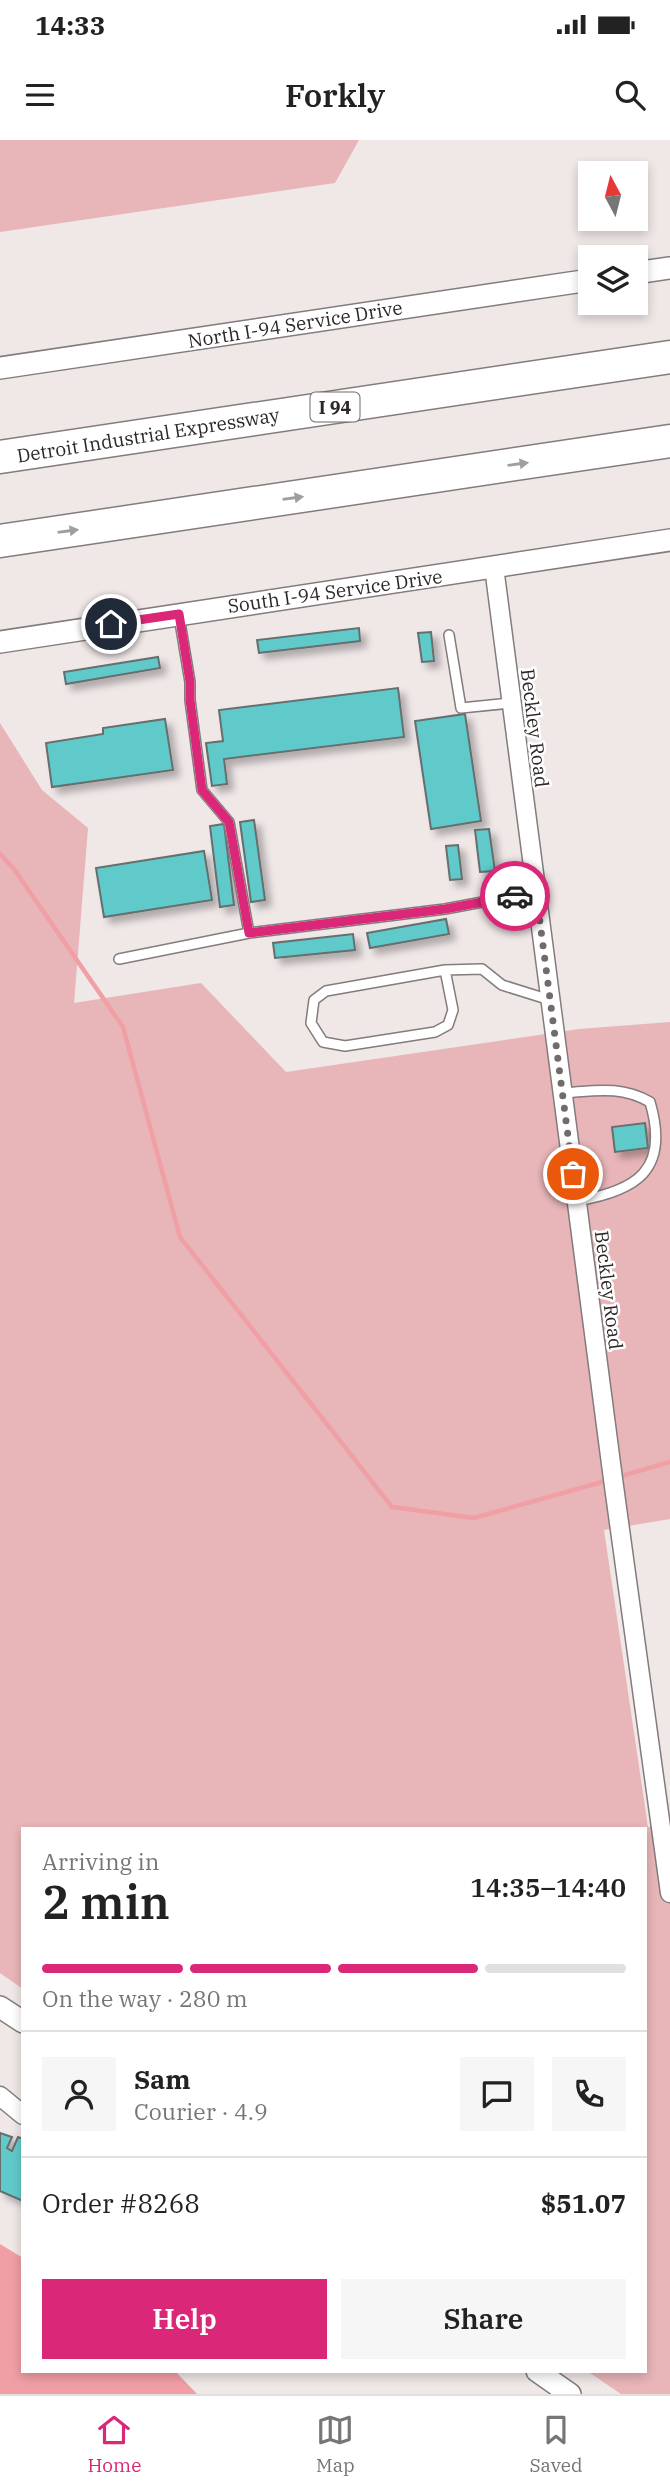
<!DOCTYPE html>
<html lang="en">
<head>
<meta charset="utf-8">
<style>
  :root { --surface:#fff; --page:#f6f6f6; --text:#222; --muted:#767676; --line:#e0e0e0; --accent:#db2777 }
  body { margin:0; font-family:"IBM Plex Serif",serif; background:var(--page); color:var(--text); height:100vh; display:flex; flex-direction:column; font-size:26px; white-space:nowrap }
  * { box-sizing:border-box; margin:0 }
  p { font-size:23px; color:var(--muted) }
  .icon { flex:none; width:38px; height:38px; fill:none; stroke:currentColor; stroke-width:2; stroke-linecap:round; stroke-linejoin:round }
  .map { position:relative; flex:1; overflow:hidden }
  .drawer { position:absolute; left:21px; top:1687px; width:626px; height:546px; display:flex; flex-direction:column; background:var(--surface); border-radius:0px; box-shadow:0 4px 10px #0003 }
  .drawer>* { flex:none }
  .needle { width:46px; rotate:353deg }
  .buttons { position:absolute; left:578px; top:21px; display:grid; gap:14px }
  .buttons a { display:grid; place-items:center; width:70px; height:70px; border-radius:0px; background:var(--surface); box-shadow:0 4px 10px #0003; font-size:35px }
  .pin { position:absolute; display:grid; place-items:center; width:60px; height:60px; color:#fff; margin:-30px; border:4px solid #fff; border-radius:50%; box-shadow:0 2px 7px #0007 }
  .courier { position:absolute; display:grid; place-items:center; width:70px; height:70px; margin:-35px; border:5px solid #db2777; border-radius:50%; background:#fff; color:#222; box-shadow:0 2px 9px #0007 }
  .head em { font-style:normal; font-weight:600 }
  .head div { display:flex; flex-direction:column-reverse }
  .head { display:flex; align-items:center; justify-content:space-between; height:119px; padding:0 21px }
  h1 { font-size:46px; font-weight:600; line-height:52px }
  .bar { display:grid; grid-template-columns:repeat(4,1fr); gap:10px 7px; align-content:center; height:84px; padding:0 21px }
  .bar i { height:9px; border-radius:5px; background:var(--line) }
  .bar .active { background:var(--accent) }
  .bar p { grid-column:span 4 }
  .line { display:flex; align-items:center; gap:18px; padding:0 21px; border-top:2px solid var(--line) }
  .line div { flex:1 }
  .round { display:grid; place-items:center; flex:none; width:74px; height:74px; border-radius:0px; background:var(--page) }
  .action { display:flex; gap:14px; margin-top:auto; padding:14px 21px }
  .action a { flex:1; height:80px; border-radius:0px; background:var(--accent); color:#fff; font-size:28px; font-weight:600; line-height:80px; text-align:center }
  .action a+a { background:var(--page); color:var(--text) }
  .status { display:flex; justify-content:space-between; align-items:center; height:49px; padding:0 35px; background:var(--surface); direction:ltr }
  .status svg { height:19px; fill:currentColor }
  header { display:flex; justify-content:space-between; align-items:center; height:91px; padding:0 21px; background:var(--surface); font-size:32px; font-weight:600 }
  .tab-bar { display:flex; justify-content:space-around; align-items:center; height:98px; border-top:2px solid var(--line); background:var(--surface); font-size:19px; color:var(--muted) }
  .tab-bar a { display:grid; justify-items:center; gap:4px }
  .tab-bar .active { color:var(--accent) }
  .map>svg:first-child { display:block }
  .green { fill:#e8b5b8 }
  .water { fill:#f09fa5 }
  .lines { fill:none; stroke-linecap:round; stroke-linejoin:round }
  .stream { stroke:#f09fa5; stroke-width:4.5 }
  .building { fill:#60cacb; stroke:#666e6e; stroke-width:2; filter:url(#shadow) }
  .service-casing { stroke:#837b7c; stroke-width:12 }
  .minor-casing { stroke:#837b7c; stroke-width:21 }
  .tertiary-casing { stroke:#837b7c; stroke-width:24 }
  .motorway-casing { stroke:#837b7c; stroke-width:35 }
  .service { stroke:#fff; stroke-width:9 }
  .minor { stroke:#fff; stroke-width:18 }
  .tertiary { stroke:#fff; stroke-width:21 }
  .motorway { stroke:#fff; stroke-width:32 }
  .oneway { fill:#a09e9e }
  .done { stroke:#716b6b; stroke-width:7; stroke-dasharray:0 12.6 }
  .route { stroke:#db2777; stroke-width:9 }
  .labels { text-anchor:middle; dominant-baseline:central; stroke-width:5; stroke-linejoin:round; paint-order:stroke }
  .shield { fill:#fff; stroke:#6b6868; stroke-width:2 }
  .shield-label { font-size:18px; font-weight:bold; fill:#2c2828 }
  .street-label { font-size:19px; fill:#2c2828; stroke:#fff }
</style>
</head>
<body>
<div class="status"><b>14:33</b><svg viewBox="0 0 49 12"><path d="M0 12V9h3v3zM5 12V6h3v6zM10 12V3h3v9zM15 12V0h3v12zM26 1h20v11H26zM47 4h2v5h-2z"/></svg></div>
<header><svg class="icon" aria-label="menu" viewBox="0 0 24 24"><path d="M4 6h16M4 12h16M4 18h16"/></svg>Forkly<svg class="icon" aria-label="search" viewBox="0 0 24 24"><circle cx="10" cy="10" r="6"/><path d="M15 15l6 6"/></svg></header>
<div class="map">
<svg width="670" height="2254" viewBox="0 0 670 2254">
  <defs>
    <filter id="shadow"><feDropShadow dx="6" dy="6" stdDeviation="3.5" flood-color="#0004"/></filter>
  </defs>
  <rect width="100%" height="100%" fill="#f0e7e7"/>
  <!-- green -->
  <path class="green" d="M0,0h359l-24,43 -335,49z
    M0,583l42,67 46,38 -14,175 127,-20 85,89 293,-43 91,-7v497l-66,11 44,297 22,-3v570h-49l-34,-23h59v-542h-623v160l-23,-16z"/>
  <!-- water -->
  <path class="water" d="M0,2104l23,14v113h152l22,23h-197z"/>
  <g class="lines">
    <!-- stream -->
    <path class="stream" d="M0,714l14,15 109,158 57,210 212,270 82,11 135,-38
      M618,1337l52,-15"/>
  </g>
  <!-- building -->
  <path class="building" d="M359,488l1,13 -101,12 -2,-13z
    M431,492l3,29 -12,1 -4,-29z
    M158,517l2,11 -94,16 -2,-12z
    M398,548l6,49 -180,22 3,25 -15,2 -6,-43 17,-2 -4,-31z
    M465,574l16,107 -50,8 -16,-108z
    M165,579l8,51 -121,17 -6,-44 57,-9v-6z
    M254,680l11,80 -14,2 -11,-80z
    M224,684l10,81 -14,2 -10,-81z
    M489,689l6,42 -15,1 -5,-42z
    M458,705l4,34 -12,1 -4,-34z
    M204,711l8,49 -108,17 -8,-49z
    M446,779l3,15 -79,14 -3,-15z
    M353,794l2,16 -80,8 -2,-15z
    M645,983l3,25 -33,4 -3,-25z
    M0,1993l12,4 -5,11 5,3 6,-14 5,2v62l-23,-10z"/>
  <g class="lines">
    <!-- service casing -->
    <g class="service-casing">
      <path id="service" d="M179,476l11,66v18l12,90 27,32 20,111
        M449,495l12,73 50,-5
        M119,819l130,-26 196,-24 91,-17
        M445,830l8,40 -5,15 -13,7 -90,14 -22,-4 -12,-19 3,-23 12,-9 119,-21 37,-1 20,16 48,15
        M562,953c33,-2 58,-8 88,9 20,68 -13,89 -74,99"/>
    </g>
    <!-- minor casing -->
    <g class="minor-casing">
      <path id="minor" d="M494,427l119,912 57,414
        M0,1956l23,19"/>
    </g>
    <!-- tertiary casing -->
    <g class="tertiary-casing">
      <path id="tertiary" d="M635,133l35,-5
        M0,228l590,-88
        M0,502l670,-102
        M0,1867l23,15
        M537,2231l33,23"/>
    </g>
    <!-- motorway casing -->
    <g class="motorway-casing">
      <path id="motorway" d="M0,317l670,-100
        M0,401l670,-100"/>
    </g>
    <!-- service -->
    <use href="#service" class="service"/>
    <!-- minor -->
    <use href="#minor" class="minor"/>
    <!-- tertiary -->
    <use href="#tertiary" class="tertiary"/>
    <!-- motorway -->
    <use href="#motorway" class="motorway"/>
  </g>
  <!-- one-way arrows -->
  <defs><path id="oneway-solid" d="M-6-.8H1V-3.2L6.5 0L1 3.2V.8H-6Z" transform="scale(1.75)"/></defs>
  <g class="oneway">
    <use href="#oneway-solid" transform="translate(518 324) rotate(-8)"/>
    <use href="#oneway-solid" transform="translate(293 358) rotate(-8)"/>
    <use href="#oneway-solid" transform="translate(68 391) rotate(-8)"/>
  </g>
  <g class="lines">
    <!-- done -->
    <path class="done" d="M515,756l21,-4 37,282"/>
    <!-- route -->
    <path class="route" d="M111,484l68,-10 11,68v18l12,90 27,32 20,111 196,-24 70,-13"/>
  </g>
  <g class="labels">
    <!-- shield labels -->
    <rect class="shield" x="310.5" y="252.5" width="49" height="29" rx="5"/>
    <g class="shield-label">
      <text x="335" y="267">I 94</text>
    </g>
    <!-- street labels -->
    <g class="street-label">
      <text transform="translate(295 184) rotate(-9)">North I-94 Service Drive</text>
      <text transform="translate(148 295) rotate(-9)">Detroit Industrial Expressway</text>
      <text transform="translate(335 451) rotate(-8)">South I-94 Service Drive</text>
      <text transform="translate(535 588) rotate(83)">Beckley Road</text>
      <text transform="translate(609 1150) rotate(83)">Beckley Road</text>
    </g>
  </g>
</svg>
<div class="buttons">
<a><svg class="needle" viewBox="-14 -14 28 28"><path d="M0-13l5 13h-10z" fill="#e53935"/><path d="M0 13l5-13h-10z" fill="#767676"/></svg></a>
<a><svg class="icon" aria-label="layers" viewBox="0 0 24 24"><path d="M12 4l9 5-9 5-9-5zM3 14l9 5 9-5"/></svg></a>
</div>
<div class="pin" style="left:573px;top:1034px;background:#ea580c"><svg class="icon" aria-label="bag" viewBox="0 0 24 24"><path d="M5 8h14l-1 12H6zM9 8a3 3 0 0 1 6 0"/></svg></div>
<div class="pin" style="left:111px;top:484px;background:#1f2937"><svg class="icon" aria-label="home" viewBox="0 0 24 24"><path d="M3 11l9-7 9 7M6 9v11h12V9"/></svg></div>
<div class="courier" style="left:515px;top:756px"><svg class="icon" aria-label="car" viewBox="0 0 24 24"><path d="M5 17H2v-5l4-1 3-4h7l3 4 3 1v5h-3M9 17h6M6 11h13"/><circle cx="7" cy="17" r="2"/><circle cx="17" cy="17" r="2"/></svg></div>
<section class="drawer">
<div class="head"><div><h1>2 min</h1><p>Arriving in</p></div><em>14:35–14:40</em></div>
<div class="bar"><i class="active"></i><i class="active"></i><i class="active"></i><i></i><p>On the way · 280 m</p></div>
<div class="line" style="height:126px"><a class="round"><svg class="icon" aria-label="person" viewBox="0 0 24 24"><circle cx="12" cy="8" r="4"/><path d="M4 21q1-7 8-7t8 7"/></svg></a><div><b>Sam</b><p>Courier · 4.9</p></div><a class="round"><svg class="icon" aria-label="chat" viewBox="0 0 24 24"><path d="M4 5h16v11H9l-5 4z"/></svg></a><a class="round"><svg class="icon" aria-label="phone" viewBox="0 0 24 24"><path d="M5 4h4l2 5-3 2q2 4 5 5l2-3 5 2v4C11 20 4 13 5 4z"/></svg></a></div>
<div class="line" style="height:91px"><div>Order #8268</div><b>$51.07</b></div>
<div class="action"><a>Help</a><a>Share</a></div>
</section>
</div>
<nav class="tab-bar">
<a class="active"><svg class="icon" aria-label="home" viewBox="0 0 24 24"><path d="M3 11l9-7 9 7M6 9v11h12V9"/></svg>Home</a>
<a><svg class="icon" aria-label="map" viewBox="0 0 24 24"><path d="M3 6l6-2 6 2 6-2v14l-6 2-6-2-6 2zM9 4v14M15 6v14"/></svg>Map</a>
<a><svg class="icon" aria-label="saved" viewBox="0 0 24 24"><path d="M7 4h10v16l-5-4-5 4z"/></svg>Saved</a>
</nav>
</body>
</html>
